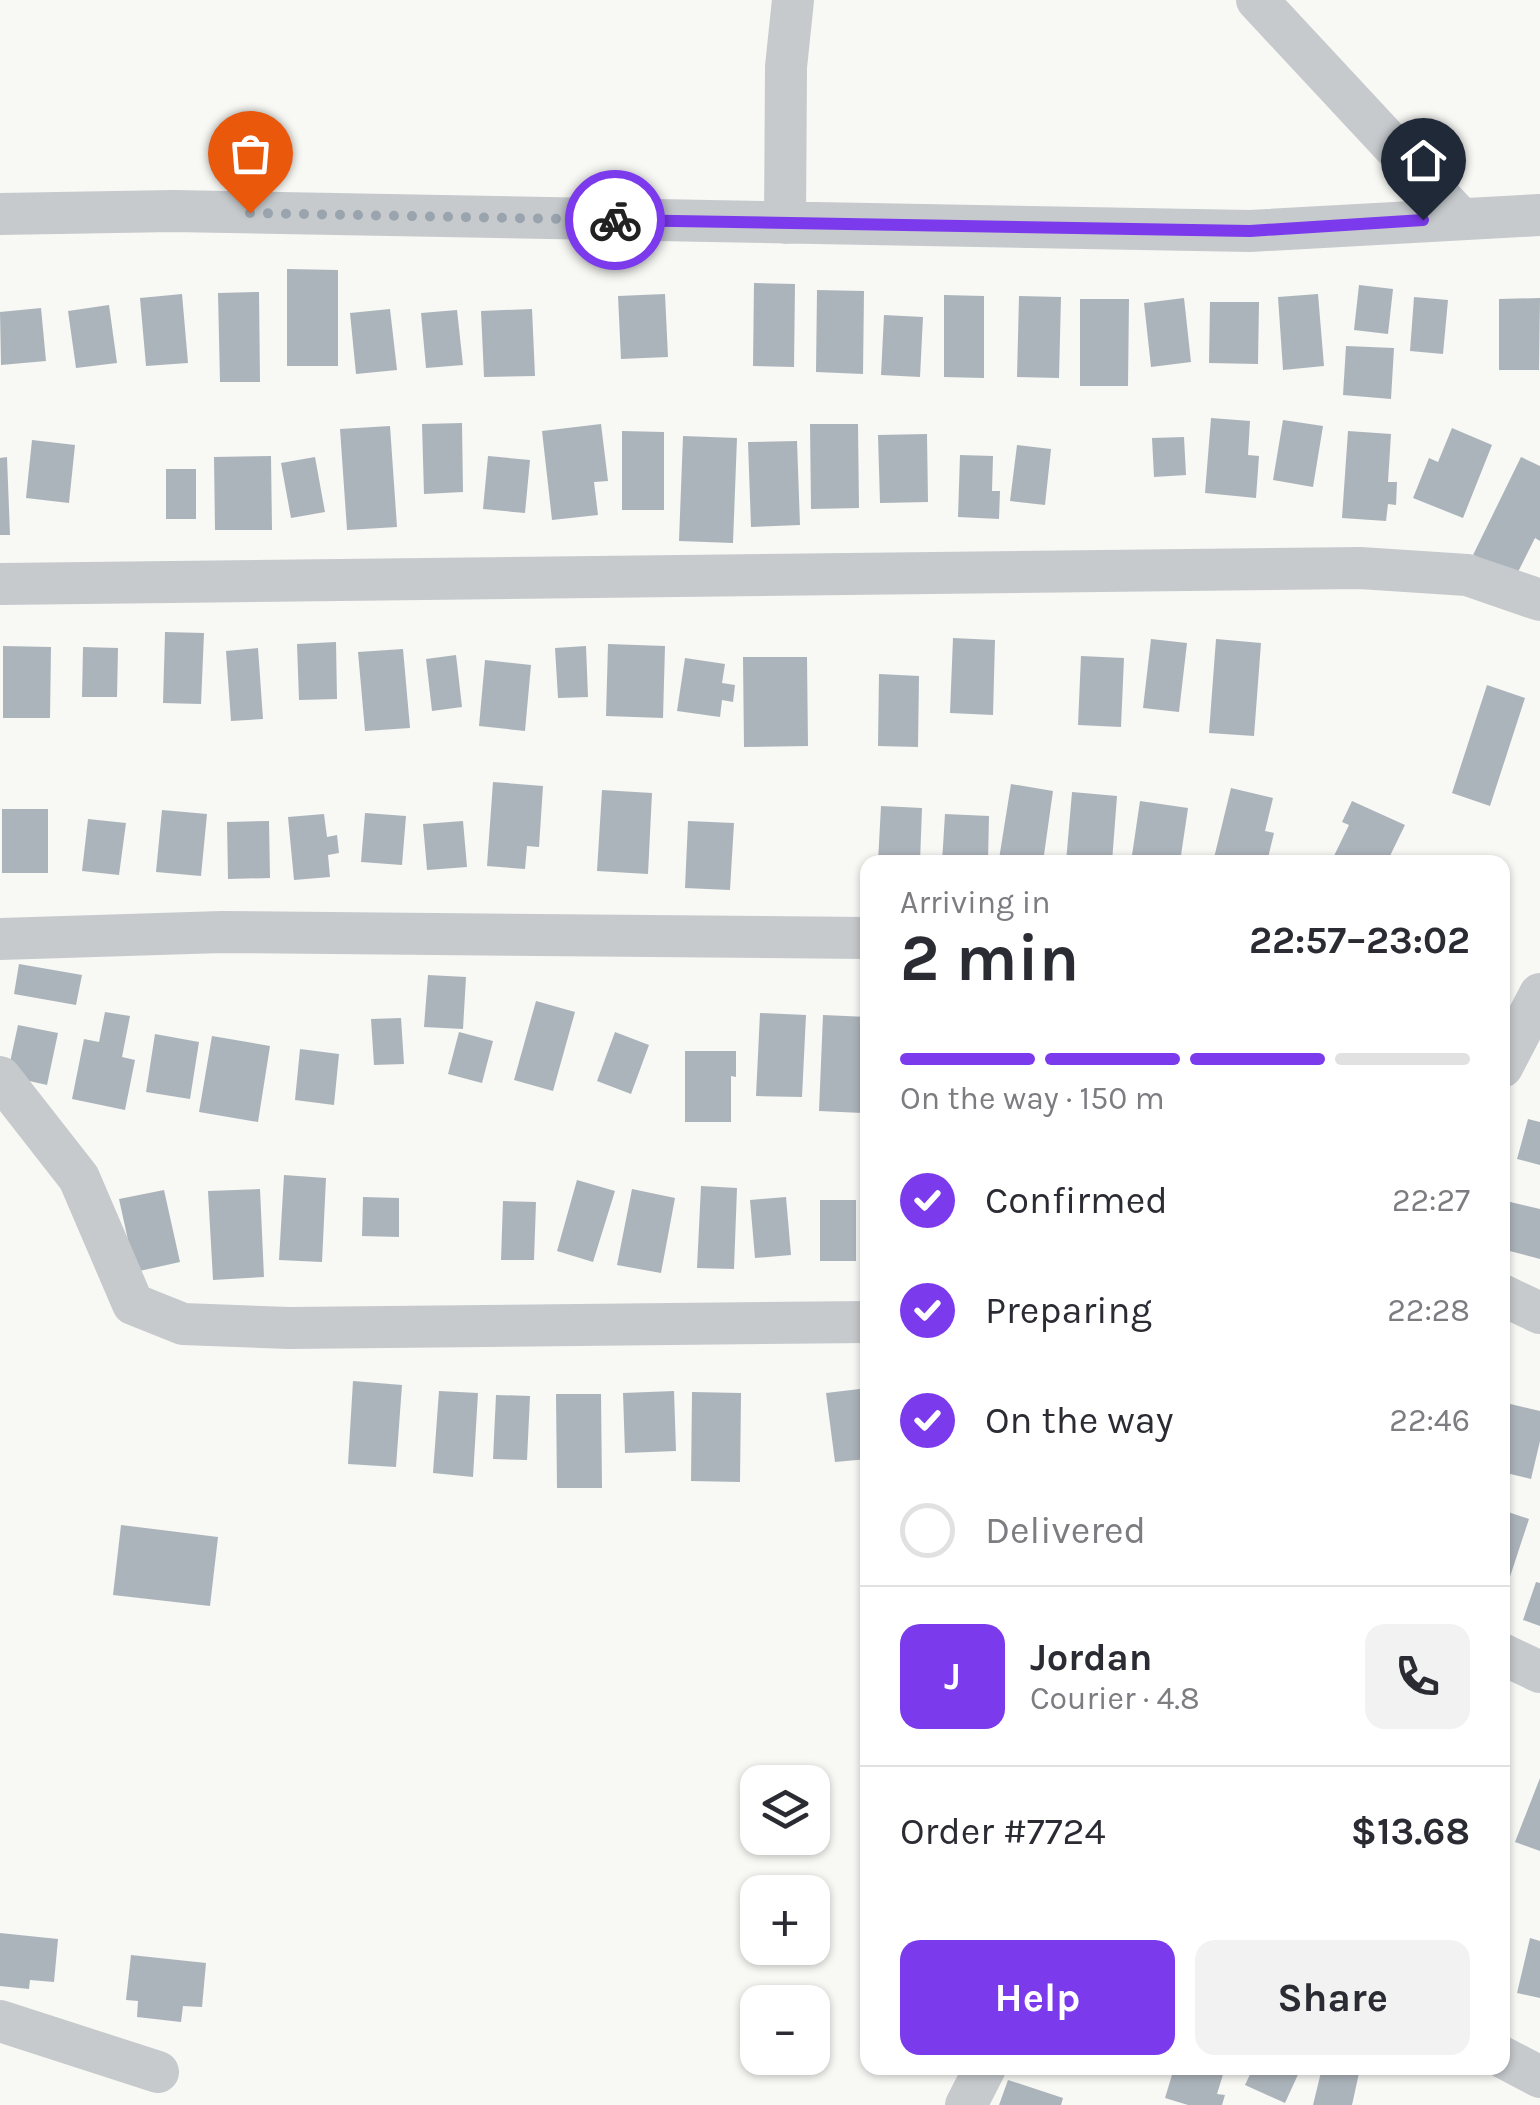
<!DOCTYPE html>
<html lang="en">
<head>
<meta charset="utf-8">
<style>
  :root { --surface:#fff; --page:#f2f2f3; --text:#2b2b33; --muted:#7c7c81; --line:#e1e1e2; --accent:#7c3aed }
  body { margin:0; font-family:Karla,sans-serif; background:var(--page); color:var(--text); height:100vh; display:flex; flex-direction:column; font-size:38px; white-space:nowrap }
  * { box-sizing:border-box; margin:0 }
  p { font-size:32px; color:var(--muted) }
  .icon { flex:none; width:55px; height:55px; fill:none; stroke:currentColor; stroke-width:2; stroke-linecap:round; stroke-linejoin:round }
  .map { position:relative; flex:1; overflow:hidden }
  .side { position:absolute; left:860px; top:855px; width:650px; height:1220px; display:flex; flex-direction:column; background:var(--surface); border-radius:20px; box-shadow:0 2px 8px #0004 }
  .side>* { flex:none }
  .tools { position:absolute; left:740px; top:1765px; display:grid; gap:20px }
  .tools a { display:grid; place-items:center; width:90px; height:90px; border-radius:20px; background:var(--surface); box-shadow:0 2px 8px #0004; font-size:50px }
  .pin { position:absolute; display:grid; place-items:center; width:85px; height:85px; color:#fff; margin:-102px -42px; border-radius:50% 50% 50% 0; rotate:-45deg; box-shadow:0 0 10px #0007 }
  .pin .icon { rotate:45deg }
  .courier { position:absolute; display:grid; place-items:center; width:100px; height:100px; margin:-50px; border:8px solid #7c3aed; border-radius:50%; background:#fff; color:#222; box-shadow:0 2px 12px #0007 }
  .headline em { font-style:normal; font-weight:700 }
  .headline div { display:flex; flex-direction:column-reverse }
  .headline { display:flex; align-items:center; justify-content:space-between; height:170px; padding:0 40px }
  h1 { font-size:65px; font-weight:700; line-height:75px }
  .bar { display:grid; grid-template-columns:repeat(4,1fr); gap:15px 10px; align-content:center; height:120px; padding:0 40px }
  .bar i { height:12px; border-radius:8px; background:var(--line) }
  .bar .selected { background:var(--accent) }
  .bar p { grid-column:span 4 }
  .line { display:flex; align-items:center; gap:25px; padding:0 40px; border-top:2px solid var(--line) }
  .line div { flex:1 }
  .round { display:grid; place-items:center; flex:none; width:105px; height:105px; border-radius:20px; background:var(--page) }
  ol { padding:0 40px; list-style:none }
  li { display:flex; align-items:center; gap:30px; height:110px }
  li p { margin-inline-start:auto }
  li .icon { padding:10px; border-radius:50%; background:var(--accent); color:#fff; stroke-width:4 }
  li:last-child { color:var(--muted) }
  li i { width:55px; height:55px; border:5px solid var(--line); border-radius:50% }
  .cta { display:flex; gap:20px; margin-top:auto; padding:20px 40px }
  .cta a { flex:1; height:115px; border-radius:20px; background:var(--accent); color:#fff; font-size:40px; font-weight:700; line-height:115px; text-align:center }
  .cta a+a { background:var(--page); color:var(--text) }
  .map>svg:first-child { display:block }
  .building { fill:#acb4bb }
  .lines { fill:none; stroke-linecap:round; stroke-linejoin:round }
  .minor { stroke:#c6cacd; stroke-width:42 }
  .done { stroke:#99a4ae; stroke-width:10; stroke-dasharray:0 18 }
  .route { stroke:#7c3aed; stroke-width:12 }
</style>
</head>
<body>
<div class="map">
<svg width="1540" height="2105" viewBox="0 0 1540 2105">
  <rect width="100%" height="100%" fill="#f8f8f5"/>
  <!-- building -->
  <path class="building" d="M287,269l51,1v96h-51z
    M754,283l41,1 -1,83 -41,-1z
    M1359,285l34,4 -5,45 -34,-4z
    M817,290l47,1 -1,83 -47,-2z
    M259,292l1,90h-40l-2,-89z
    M182,294l6,69 -42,3 -6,-68z
    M665,294l3,63 -47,2 -3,-63z
    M1318,294l6,72 -41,4 -5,-73z
    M944,295l40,1v82l-40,-1z
    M1019,296l42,1 -2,81 -42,-1z
    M1414,297l34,3 -5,54 -33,-3z
    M1184,298l7,64 -40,5 -7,-64z
    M1540,298l-1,72h-40v-71z
    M1080,299h49l-1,87h-48z
    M1210,302h49l-1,62 -49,-1z
    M109,305l8,58 -41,5 -8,-57z
    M41,308l5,53 -45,4 -1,-53z
    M390,309l7,61 -41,4 -6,-61z
    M532,309l3,67 -51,1 -3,-66z
    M457,310l6,55 -37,3 -5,-55z
    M884,315l39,2 -3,60 -39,-2z
    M1346,346l48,2 -3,51 -48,-4z
    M1211,418l39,3 -2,34 11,1 -3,42 -51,-5z
    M1283,420l40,6 -10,61 -40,-7z
    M462,423l1,69 -39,2 -2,-70z
    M601,424l7,57 -14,1 4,33 -46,5 -10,-89z
    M810,424h48l1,84 -48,1z
    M390,426l7,101 -50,3 -7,-101z
    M1452,428l40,17 -29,73 -50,-20 16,-40 9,4z
    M622,431l42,1v78h-42z
    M1348,431l43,3 -3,48h9l-1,23 -8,-1 -2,17 -44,-3z
    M927,434l1,68 -48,1 -2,-68z
    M683,436l54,2 -4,105 -54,-2z
    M1184,437l2,38 -32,2 -2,-39z
    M32,440l43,5 -6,58 -43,-5z
    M797,441l3,84 -49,2 -3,-85z
    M1017,445l34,4 -6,56 -35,-4z
    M960,455l33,1 -1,35h8l-1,28 -41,-2z
    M271,456l1,74h-57l-1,-73z
    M488,456l42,4 -5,53 -42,-4z
    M7,457l3,78h-10v-77z
    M315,457l10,55 -34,6 -10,-55z
    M1521,457l19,9v75l-5,-3 -19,38 -43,-21z
    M166,469h30v50h-30z
    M165,632l39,1 -3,71 -38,-1z
    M953,638l42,2 -2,75 -43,-2z
    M1151,639l36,4 -8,69 -36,-4z
    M1216,639l45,4 -7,93 -45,-3z
    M336,642l1,57 -38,1 -2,-56z
    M608,644l57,2 -2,72 -57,-2z
    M3,646l48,1 -1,71h-47z
    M586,646l2,51 -30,1 -3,-50z
    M83,647l35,1 -1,49h-35z
    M258,648l5,71 -32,2 -5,-70z
    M403,649l7,79 -45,3 -7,-79z
    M456,655l6,52 -30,4 -6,-52z
    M1081,656l43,2 -3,69 -43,-2z
    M743,657h64l1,89 -64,1z
    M685,658l40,6 -3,19 13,2 -2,17 -11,-2 -2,17 -43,-6z
    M485,660l46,5 -6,66 -46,-5z
    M879,674l40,2 -1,71 -40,-1z
    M1487,685l38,13 -35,108 -38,-13z
    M493,782l50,4 -4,61 -12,-1 -2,23 -38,-3z
    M1011,784l42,7 -10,71 -44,-3z
    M1231,788l42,10 -8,33 9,2 -7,29h-54z
    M602,790l50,3 -4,81 -51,-3z
    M1072,792l45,4 -5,66h-46z
    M1140,801l48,7 -8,54h-49z
    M1352,801l53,24 -18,37h-56l18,-37 -7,-3z
    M881,806l41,2 -2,54h-42z
    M2,809h46v64h-46z
    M162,810l45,4 -6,62 -45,-4z
    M365,813l41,3 -4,49 -41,-3z
    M324,814l3,23 10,-2 2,18 -11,2 2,22 -36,3 -6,-63z
    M945,814l44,2 -1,46h-46z
    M88,819l38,4 -7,52 -37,-4z
    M269,821l1,57 -42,1 -1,-57z
    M463,821l4,46 -40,3 -4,-46z
    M688,821l46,2 -4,67 -45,-2z
    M19,964l63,11 -6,30 -62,-11z
    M428,975l38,2 -3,52 -39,-2z
    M536,1001l39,11 -22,79 -39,-11z
    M105,1012l25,4 -8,41 13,3 -10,50 -53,-11 12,-60 15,3z
    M760,1013l46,2 -4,82 -46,-1z
    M823,1015l45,2 -6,96 -43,-2z
    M401,1018l3,46 -30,1 -3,-46z
    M18,1025l40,8 -11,52 -40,-9z
    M459,1032l34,9 -11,42 -34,-9z
    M615,1032l34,13 -18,49 -34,-13z
    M155,1034l44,8 -9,57 -44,-7z
    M212,1036l58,10 -12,76 -59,-10z
    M300,1049l39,5 -5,51 -39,-5z
    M685,1051h51v26l-5,-1v46h-46z
    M1528,1119l12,3v43l-23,-6z
    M284,1175l42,3 -4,84 -43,-2z
    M577,1180l38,11 -22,71 -36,-11z
    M701,1186l36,2 -3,81 -37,-1z
    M260,1189l4,88 -51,3 -5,-89z
    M632,1189l43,9 -14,75 -44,-8z
    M164,1190l16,72 -45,10 -16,-73z
    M363,1197l36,1v39l-37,-1z
    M786,1197l5,58 -36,3 -5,-58z
    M820,1200h36v61h-36z
    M1502,1200l38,9v50l-38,-10z
    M503,1201l33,1 -2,58h-33z
    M353,1381l49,4 -6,82 -48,-3z
    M868,1388v71l-33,3 -9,-69z
    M439,1391l39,2 -5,84 -40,-4z
    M674,1391l2,60 -51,2 -2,-60z
    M692,1392l49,1 -1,89 -49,-1z
    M556,1394h45l1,94h-45z
    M496,1395l34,1 -3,64 -34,-1z
    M1502,1402l38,9v30l-9,38 -29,-7z
    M1502,1510l27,9 -26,79h-1z
    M121,1525l97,12 -8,69 -97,-11z
    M1536,1582l4,1v43l-17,-6z
    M1540,1778v73l-25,-9z
    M0,1933l58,6 -4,43 -24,-2 -1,9 -29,-3z
    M1530,1938l10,3v57l-23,-5z
    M131,1955l75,8 -4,44 -19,-1 -2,16 -44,-5 1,-16 -12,-1z
    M1174,2068h51l-8,26 8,1 -3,10h-34l-23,-7z
    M1253,2068h48l-16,35 -40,-18z
    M1322,2068l37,5 -7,32h-39z
    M1008,2080l55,18 -2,7h-62z"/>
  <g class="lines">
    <!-- minor -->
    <path class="minor" d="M1257,0l202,217
      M0,214l173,-3 1077,20 290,-16
      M785,223l1,-156 7,-67
      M0,584l1360,-16 107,7 73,25
      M0,939l222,-7 646,6
      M1502,1067l38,-73
      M0,1077l79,101 54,126 50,20 106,4 579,-6
      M1502,1295l38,18
      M1502,1654l38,18
      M0,2021l158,51
      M1502,2057l38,20
      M966,2105l19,-37"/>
  </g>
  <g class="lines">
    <!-- done -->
    <path class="done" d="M250,213l365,7"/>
    <!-- route -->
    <path class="route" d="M615,220l635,11 173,-11"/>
  </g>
</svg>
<div class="tools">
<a><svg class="icon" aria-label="layers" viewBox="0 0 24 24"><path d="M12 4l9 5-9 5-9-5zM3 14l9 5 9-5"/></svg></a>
<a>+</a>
<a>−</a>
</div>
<div class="pin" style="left:250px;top:213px;background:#ea580c"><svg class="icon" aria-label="bag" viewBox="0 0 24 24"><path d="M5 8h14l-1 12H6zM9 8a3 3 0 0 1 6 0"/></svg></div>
<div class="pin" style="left:1423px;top:220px;background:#1f2937"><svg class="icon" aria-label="home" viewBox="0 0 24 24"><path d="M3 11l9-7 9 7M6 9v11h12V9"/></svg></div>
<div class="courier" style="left:615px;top:220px"><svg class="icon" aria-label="bike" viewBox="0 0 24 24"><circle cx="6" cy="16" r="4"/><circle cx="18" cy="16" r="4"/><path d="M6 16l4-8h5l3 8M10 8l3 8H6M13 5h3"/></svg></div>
<section class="side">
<div class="headline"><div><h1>2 min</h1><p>Arriving in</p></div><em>22:57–23:02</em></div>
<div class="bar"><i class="selected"></i><i class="selected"></i><i class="selected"></i><i></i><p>On the way · 150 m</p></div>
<ol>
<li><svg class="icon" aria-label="check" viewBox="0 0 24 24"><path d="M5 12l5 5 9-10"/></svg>Confirmed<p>22:27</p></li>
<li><svg class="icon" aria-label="check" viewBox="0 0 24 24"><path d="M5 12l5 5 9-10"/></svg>Preparing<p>22:28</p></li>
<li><svg class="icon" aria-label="check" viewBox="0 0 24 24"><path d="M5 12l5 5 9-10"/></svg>On the way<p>22:46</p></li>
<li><i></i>Delivered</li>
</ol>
<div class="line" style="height:180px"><b class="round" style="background:var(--accent);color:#fff">J</b><div><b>Jordan</b><p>Courier · 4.8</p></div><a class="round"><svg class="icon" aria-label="phone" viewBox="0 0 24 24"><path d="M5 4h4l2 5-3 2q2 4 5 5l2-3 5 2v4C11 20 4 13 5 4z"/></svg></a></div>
<div class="line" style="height:130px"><div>Order #7724</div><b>$13.68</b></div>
<div class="cta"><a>Help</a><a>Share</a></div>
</section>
</div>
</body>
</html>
